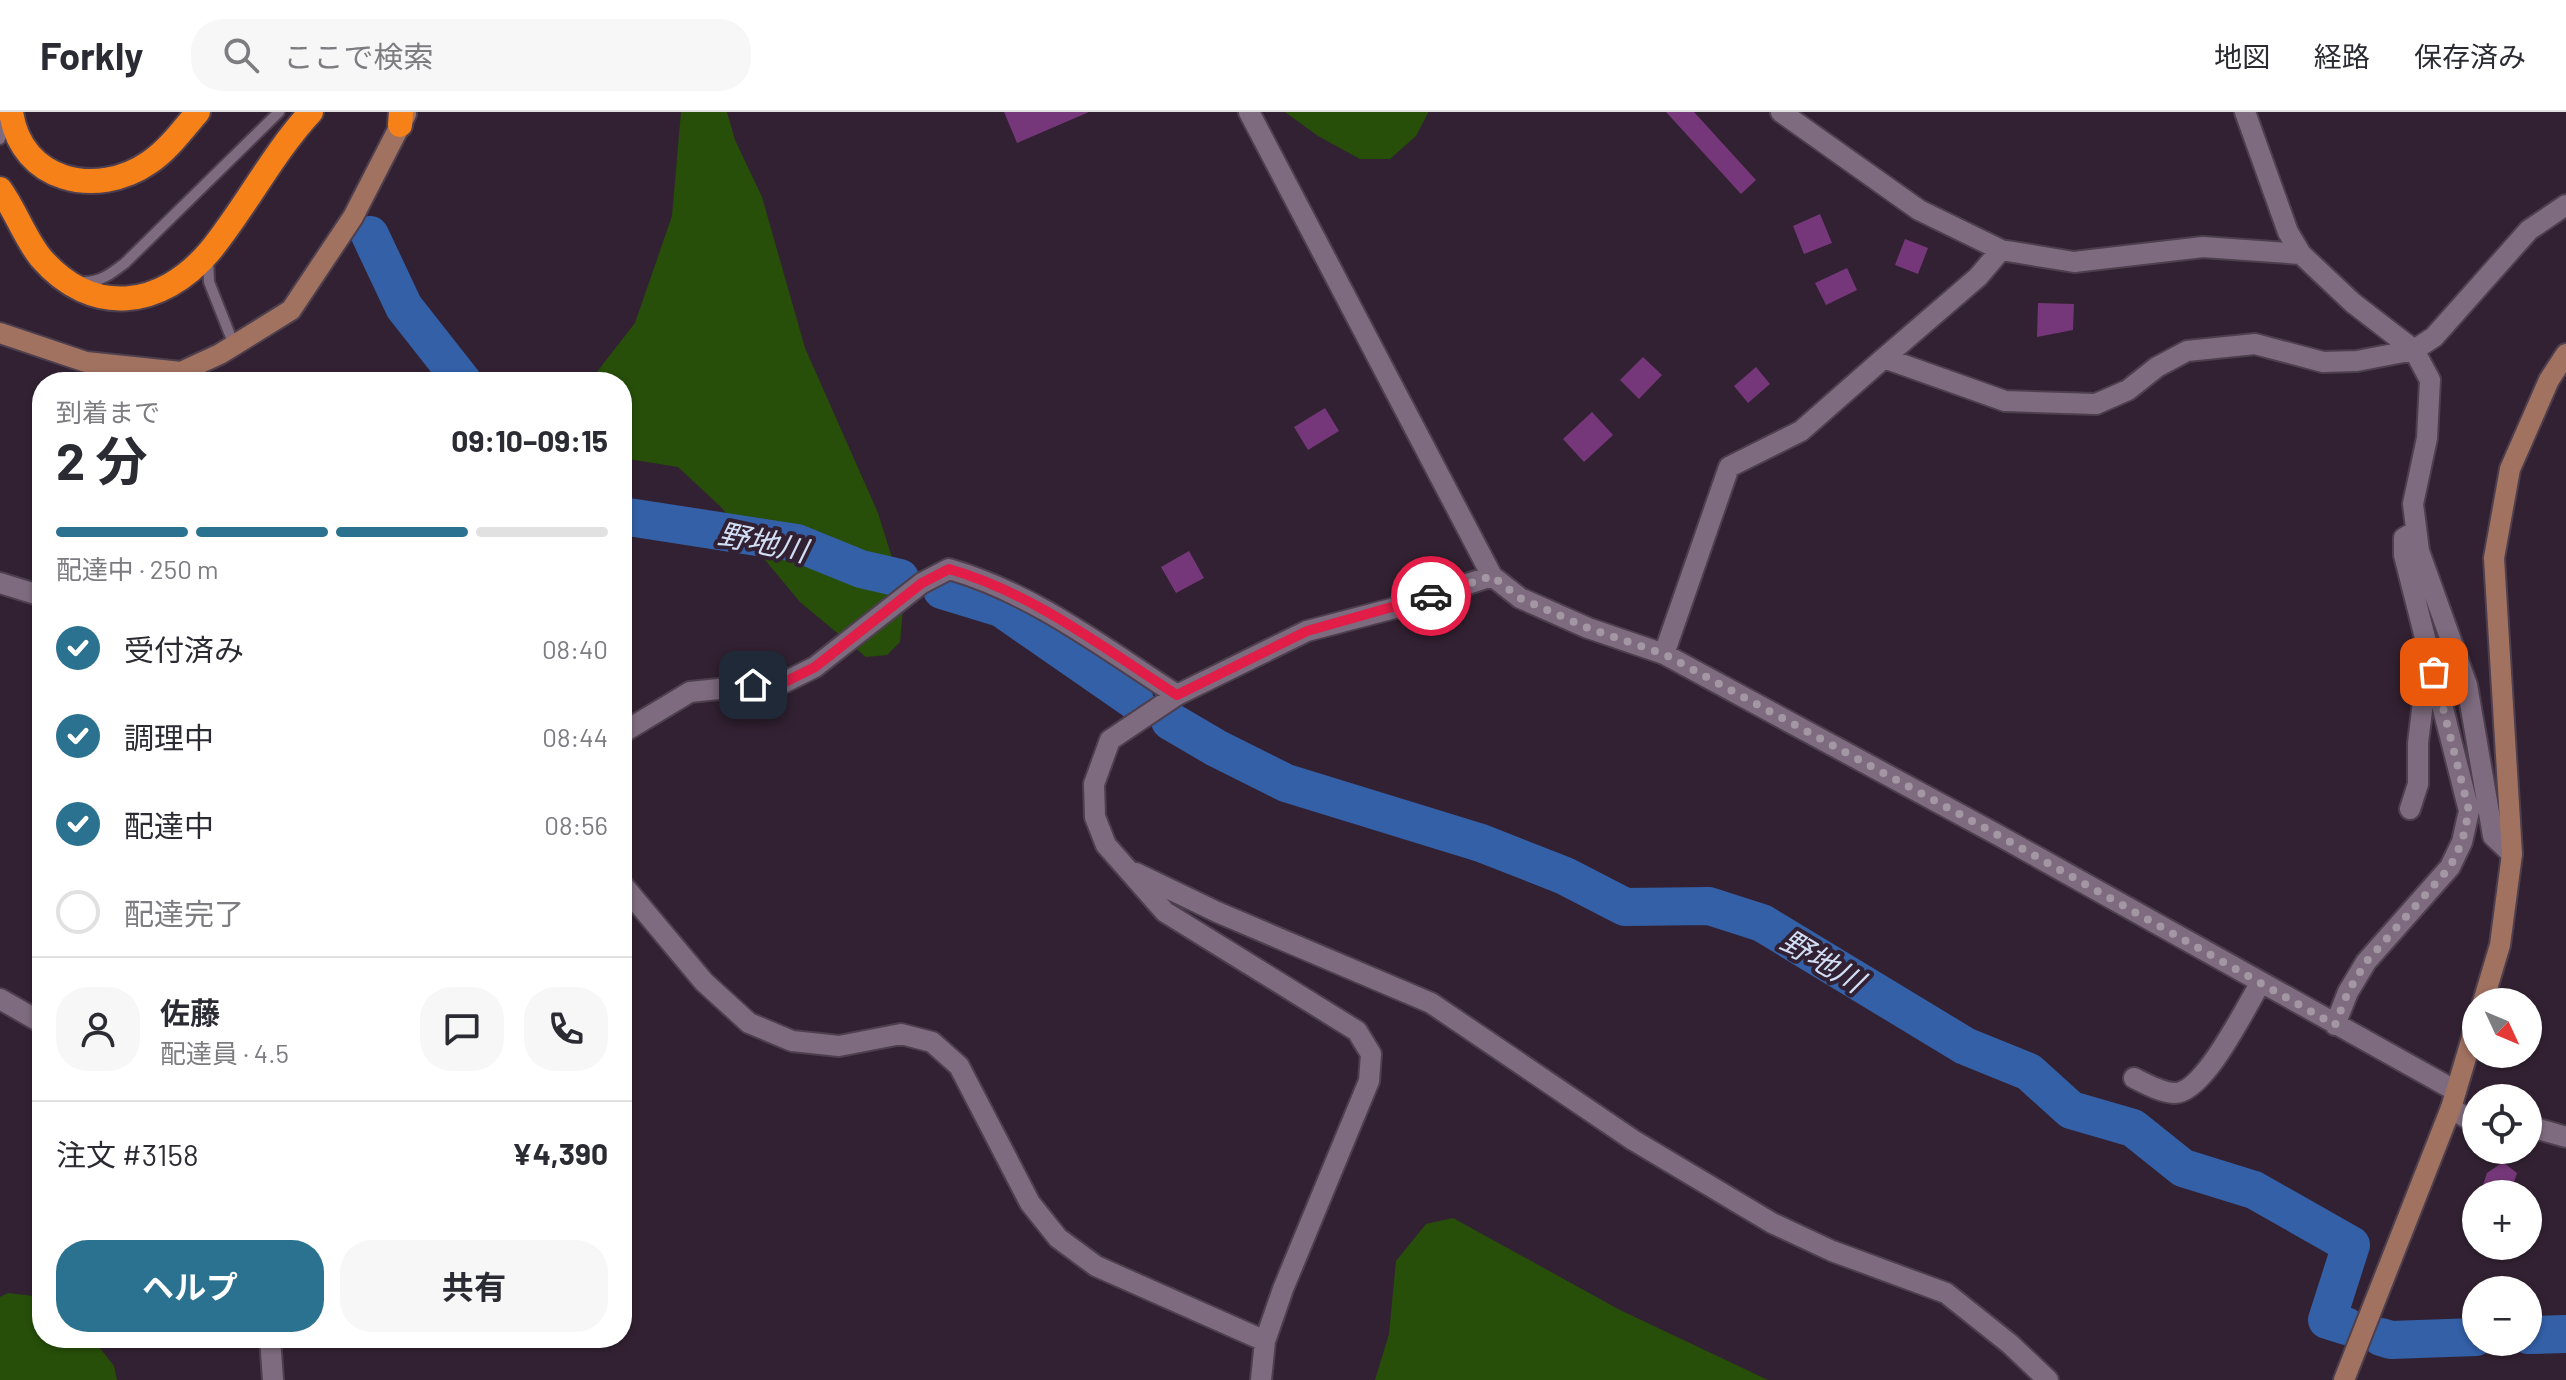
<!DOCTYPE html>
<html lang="ja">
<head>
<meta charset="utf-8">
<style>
  :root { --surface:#fff; --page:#f7f7f7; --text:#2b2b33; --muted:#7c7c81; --line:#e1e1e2; --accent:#2a728f }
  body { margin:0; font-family:Barlow,"Noto Sans JP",sans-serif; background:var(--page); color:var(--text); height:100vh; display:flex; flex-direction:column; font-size:30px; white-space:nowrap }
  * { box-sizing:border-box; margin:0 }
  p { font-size:26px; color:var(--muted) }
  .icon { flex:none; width:44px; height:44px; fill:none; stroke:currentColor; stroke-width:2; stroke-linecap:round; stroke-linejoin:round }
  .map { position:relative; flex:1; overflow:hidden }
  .details { position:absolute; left:32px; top:260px; width:600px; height:976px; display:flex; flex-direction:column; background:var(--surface); border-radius:32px; box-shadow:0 2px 6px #0004 }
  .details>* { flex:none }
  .needle { width:52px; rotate:134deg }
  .buttons { position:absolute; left:2462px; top:876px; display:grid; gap:16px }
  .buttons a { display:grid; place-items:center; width:80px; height:80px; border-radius:50%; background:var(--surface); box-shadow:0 2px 6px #0004; font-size:40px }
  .pin { position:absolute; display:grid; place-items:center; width:68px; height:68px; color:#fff; margin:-34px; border-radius:16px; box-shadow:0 4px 12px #0006 }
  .courier { position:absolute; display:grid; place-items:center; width:80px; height:80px; margin:-40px; border:6px solid #e11d48; border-radius:50%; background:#fff; color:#222; box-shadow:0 2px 10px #0007 }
  .summary em { font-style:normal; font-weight:700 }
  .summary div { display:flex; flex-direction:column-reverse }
  .summary { display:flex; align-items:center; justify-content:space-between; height:136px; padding:0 24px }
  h1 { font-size:52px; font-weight:700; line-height:60px }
  .bar { display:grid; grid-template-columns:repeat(4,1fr); gap:12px 8px; align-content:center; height:96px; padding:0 24px }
  .bar i { height:10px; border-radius:6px; background:var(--line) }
  .bar .active { background:var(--accent) }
  .bar p { grid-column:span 4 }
  .line { display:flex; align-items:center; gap:20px; padding:0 24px; border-top:2px solid var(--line) }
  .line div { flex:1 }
  .round { display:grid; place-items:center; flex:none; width:84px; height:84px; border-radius:32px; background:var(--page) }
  ol { padding:0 24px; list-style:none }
  li { display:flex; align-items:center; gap:24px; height:88px }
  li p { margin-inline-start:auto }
  li .icon { padding:8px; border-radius:50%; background:var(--accent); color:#fff; stroke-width:4 }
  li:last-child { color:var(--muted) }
  li i { width:44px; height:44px; border:4px solid var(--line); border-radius:50% }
  .cta { display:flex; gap:16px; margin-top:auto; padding:16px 24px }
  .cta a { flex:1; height:92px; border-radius:32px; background:var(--accent); color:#fff; font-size:32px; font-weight:700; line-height:92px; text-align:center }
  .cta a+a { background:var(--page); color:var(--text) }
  header { display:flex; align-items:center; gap:48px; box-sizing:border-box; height:112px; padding:0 40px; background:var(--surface); border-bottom:2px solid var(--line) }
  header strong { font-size:38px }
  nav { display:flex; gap:44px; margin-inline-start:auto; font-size:28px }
  .search { width:560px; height:72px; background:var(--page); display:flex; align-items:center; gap:20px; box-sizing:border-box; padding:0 28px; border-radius:32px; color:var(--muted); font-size:30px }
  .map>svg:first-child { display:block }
  .green { fill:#274f09 }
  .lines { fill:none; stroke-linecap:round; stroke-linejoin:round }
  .river { stroke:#3460a8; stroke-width:38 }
  .building { fill:#753779 }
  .lane-casing { stroke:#4d3f4e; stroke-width:14 }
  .street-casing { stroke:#4d3f4e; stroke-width:24 }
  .secondary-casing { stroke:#4d3f4e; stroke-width:24 }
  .highway-casing { stroke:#4d3f4e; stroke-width:28 }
  .lane { stroke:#7e6b7f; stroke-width:10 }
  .street { stroke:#7e6b7f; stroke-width:20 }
  .secondary { stroke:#a27260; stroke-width:20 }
  .highway { stroke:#f68119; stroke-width:24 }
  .done { stroke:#a497a4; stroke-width:8; stroke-dasharray:0 14.4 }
  .route { stroke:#e11d48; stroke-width:10 }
  .labels { text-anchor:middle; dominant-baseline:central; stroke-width:8; stroke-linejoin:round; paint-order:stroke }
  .water-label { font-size:30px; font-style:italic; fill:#d2def3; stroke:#322132 }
</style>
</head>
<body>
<header>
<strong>Forkly</strong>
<div class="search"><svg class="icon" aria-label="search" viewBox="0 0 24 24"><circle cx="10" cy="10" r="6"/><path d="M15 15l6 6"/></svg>ここで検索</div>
<nav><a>地図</a><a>経路</a><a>保存済み</a></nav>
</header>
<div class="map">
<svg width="2566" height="1268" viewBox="0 0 2566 1268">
  <rect width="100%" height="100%" fill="#322132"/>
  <!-- green -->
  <path class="green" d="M681,0h46l8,28 27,57 43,151 73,165 26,83 -4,46 -13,13 -21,2 -66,-55 -79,-95 -43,-40 -56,-9v-76h-33l46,-59 37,-107z
    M1285,0h143v1l-12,23 -26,23h-30l-42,-23z
    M1453,1106l167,92 148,70h-393l14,-46 7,-73 30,-37z
    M8,1181l34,4v41h50l22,28 3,14h-117v-83z"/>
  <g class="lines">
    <!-- river -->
    <path class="river" d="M370,123l34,72 59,75
      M622,404l175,27 64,26 39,9
      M942,478l59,18 134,93
      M1170,609l46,27 70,35 195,60 84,33 60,31 84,-1 53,17 203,123 64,26 42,38 62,18 50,40 71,22 97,55 -24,75 19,6
      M2528,1223l38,-1
      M2381,1225l10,3 85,-3"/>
  </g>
  <!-- building -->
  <path class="building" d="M1004,0h85l-72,31z
    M1666,0h28l62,68 -15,14z
    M1820,102l12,29 -28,11 -11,-28z
    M1905,127l23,9 -10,26 -23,-9z
    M1847,156l10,22 -31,15 -11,-22z
    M2038,191l36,1 -1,26 -36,7z
    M1643,245l19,18 -23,24 -19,-19z
    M1756,255l14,17 -22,19 -14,-17z
    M1325,296l14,23 -31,19 -14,-23z
    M1592,300l21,23 -29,27 -21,-23z
    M1189,439l15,27 -28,15 -15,-26z
    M2503,1050l14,11 -7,21h-30l7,-21z"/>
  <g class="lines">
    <!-- lane casing -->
    <g class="lane-casing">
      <path id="lane" d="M0,27l6,-21
        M208,146l1,24 25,63
        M84,170c17,0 28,-9 41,-19l154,-151"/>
    </g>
    <!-- street casing -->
    <g class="street-casing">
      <path id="street" d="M1249,0l243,464 28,22 68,30 76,26 334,181 458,256
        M1781,0l138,98 82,40 73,12 129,-15 98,7
        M2245,0l43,120 13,22 52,49 61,47 16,30 -3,58 -14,66 6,47 48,134 26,151 19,18
        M1884,246l94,-81 23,-27
        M0,471l42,13
        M1664,542l65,-187 72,-36 83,-73 121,43 91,3 32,-14 29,-23 30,-16 68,-7 68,18 34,-1 57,-11 20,-13 95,-107 37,-25
        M622,621l68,-41 95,-10 30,-15 107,-84 27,-14c84,24 155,79 228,126
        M2410,697l8,-25v-41l6,-49 10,-22
        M1136,761l81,39 214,91 202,137 139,83 60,28 114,42 64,51 38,36
        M622,772l82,98 45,41 43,18 47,5 62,-12 31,8 27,24 71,137 28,35 38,28 169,75
        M0,887l42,24
        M2335,913l13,-33 18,-30 84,-95 12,-25 7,-31 -65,-256v-17l12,-7
        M2134,966c12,6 26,14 40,15 30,1 71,-85 86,-109
        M2451,996l25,16
        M2528,1014l38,11
        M270,1226l3,42
        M1261,1268l4,-39 18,-52 86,-208 2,-27 -14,-23 -192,-119 -59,-67 -11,-28 -1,-33 16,-44 67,-45 130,-64 84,-22 101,-33"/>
    </g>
    <!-- secondary casing -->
    <g class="secondary-casing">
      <path id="secondary" d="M0,221l86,29 95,10 39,-18 71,-44 62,-93 53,-103
        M2483,890l17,-57 12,-91 -18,-296 16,-89 39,-89 17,-26
        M2344,1268l107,-272 25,-84"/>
    </g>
    <!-- highway casing -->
    <g class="highway-casing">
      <path id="highway" d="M11,0c10,70 86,87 139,50 19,-13 33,-33 48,-50
        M400,13l1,-13
        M0,77c16,22 24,48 41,69 51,59 120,51 169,-7 36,-44 62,-97 101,-139"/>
    </g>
    <!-- lane -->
    <use href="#lane" class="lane"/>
    <!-- street -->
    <use href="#street" class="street"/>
    <!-- secondary -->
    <use href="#secondary" class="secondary"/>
    <!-- highway -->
    <use href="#highway" class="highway"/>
  </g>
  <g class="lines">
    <!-- done -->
    <path class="done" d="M1431,484l61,-20 28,22 68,30 76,26 334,181 337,190 13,-33 18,-30 84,-95 12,-25 7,-31 -35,-139"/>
    <!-- route -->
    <path class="route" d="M753,573l32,-3 30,-15 107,-84 27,-14c84,24 155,79 228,126l130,-64 124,-35"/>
  </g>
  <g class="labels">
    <!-- water labels -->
    <g class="water-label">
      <text transform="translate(763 429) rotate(12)">野地川</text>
      <text transform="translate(1823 848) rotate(31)">野地川</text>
    </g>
  </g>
</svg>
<div class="buttons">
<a><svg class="needle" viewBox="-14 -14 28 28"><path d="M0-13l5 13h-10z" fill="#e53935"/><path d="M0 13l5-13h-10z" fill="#7c7c81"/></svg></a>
<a><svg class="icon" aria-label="locate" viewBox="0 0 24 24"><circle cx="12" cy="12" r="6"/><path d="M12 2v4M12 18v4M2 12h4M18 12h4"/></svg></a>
<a>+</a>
<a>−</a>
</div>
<div class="pin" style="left:2434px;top:560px;background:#ea580c"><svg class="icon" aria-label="bag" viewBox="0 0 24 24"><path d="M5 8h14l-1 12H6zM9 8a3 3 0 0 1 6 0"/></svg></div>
<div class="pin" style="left:753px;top:573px;background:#1f2937"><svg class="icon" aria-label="home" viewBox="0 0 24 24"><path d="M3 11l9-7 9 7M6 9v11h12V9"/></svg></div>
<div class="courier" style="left:1431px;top:484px"><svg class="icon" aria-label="car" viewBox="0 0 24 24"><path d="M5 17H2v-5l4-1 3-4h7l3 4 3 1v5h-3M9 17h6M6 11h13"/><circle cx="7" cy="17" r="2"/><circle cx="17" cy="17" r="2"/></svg></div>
<section class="details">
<div class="summary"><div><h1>2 分</h1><p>到着まで</p></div><em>09:10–09:15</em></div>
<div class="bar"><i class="active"></i><i class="active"></i><i class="active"></i><i></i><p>配達中 · 250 m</p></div>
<ol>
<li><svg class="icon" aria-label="check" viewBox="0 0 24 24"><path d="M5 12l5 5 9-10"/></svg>受付済み<p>08:40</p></li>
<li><svg class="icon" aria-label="check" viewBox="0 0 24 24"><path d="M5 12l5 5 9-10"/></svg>調理中<p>08:44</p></li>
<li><svg class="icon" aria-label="check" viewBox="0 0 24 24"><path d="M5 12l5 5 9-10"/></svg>配達中<p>08:56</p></li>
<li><i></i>配達完了</li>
</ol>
<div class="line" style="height:144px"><a class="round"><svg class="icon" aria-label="person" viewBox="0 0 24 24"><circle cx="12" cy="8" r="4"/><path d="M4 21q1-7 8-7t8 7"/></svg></a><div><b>佐藤</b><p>配達員 · 4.5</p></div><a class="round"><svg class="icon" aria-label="chat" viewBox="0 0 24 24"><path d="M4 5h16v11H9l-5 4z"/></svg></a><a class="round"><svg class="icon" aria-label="phone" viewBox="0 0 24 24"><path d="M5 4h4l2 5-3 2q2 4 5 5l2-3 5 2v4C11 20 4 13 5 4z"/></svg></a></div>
<div class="line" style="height:104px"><div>注文 #3158</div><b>¥4,390</b></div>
<div class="cta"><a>ヘルプ</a><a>共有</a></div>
</section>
</div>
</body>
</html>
